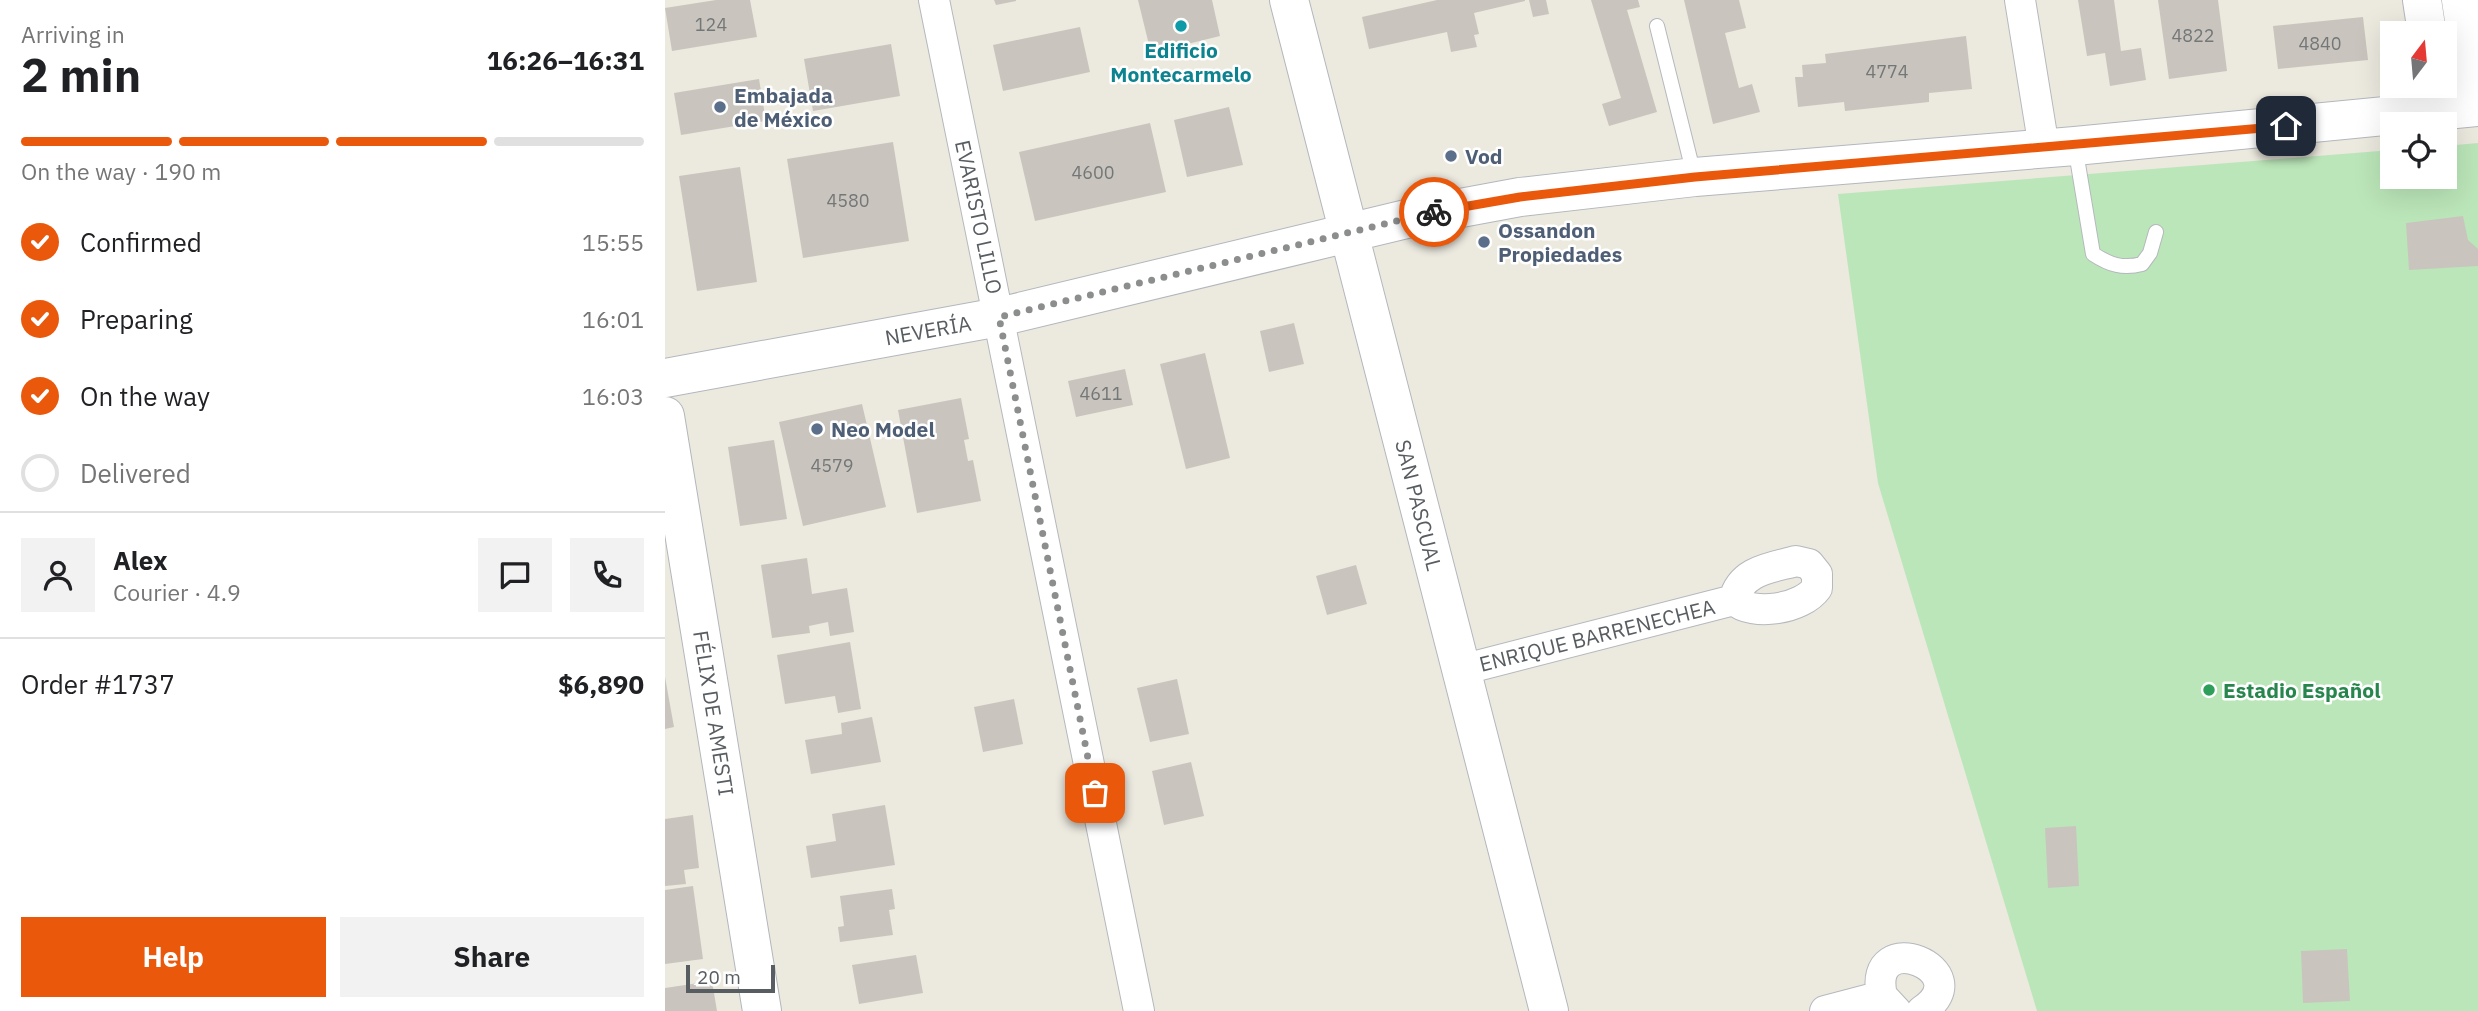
<!DOCTYPE html>
<html lang="en">
<head>
<meta charset="utf-8">
<style>
  :root { --surface:#fff; --page:#f2f2f2; --text:#202124; --muted:#757577; --line:#e0e0e0; --accent:#ea580c }
  body { margin:0; font-family:"IBM Plex Sans",sans-serif; background:var(--page); color:var(--text); height:100vh; display:flex; flex-direction:column; font-size:26px; white-space:nowrap }
  * { box-sizing:border-box; margin:0 }
  p { font-size:23px; color:var(--muted) }
  .icon { flex:none; width:38px; height:38px; fill:none; stroke:currentColor; stroke-width:2; stroke-linecap:round; stroke-linejoin:round }
  .map { position:relative; flex:1; overflow:hidden }
  .panel { display:flex; flex-direction:column; background:var(--surface); width:665px }
  .panel>* { flex:none }
  .needle { width:46px; rotate:16deg }
  .buttons { position:absolute; left:1715px; top:21px; display:grid; gap:14px }
  .buttons a { display:grid; place-items:center; width:77px; height:77px; border-radius:0px; background:var(--surface); box-shadow:0 7px 28px #0002; font-size:35px }
  .scale { position:absolute; left:21px; bottom:18px; width:89px; box-sizing:border-box; padding-left:7px; border:4px solid #585d61; border-top:0; font-size:19px; line-height:24px; white-space:nowrap; color:#585d61; -webkit-text-stroke:5px #fff; paint-order:stroke }
  .pin { position:absolute; display:grid; place-items:center; width:60px; height:60px; color:#fff; margin:-30px; border-radius:14px; box-shadow:0 4px 10px #0006 }
  .courier { position:absolute; display:grid; place-items:center; width:70px; height:70px; margin:-35px; border:5px solid #ea580c; border-radius:50%; background:#fff; color:#222; box-shadow:0 2px 9px #0007 }
  .head em { font-style:normal; font-weight:800 }
  .head div { display:flex; flex-direction:column-reverse }
  .head { display:flex; align-items:center; justify-content:space-between; height:119px; padding:0 21px }
  h1 { font-size:46px; font-weight:800; line-height:52px }
  .bar { display:grid; grid-template-columns:repeat(4,1fr); gap:10px 7px; align-content:center; height:84px; padding:0 21px }
  .bar i { height:9px; border-radius:5px; background:var(--line) }
  .bar .active { background:var(--accent) }
  .bar p { grid-column:span 4 }
  .line { display:flex; align-items:center; gap:18px; padding:0 21px; border-top:2px solid var(--line) }
  .line div { flex:1 }
  .round { display:grid; place-items:center; flex:none; width:74px; height:74px; border-radius:0px; background:var(--page) }
  ol { padding:0 21px; list-style:none }
  li { display:flex; align-items:center; gap:21px; height:77px }
  li p { margin-inline-start:auto }
  li .icon { padding:7px; border-radius:50%; background:var(--accent); color:#fff; stroke-width:4 }
  li:last-child { color:var(--muted) }
  li i { width:38px; height:38px; border:4px solid var(--line); border-radius:50% }
  .cta { display:flex; gap:14px; margin-top:auto; padding:14px 21px }
  .cta a { flex:1; height:80px; border-radius:0px; background:var(--accent); color:#fff; font-size:28px; font-weight:800; line-height:80px; text-align:center }
  .cta a+a { background:var(--page); color:var(--text) }
  main { display:flex; flex:1; min-height:0 }
  .map>svg:first-child { display:block }
  .green { fill:#bbe6b9 }
  .building { fill:#c9c5be }
  .lines { fill:none; stroke-linecap:round; stroke-linejoin:round }
  .lane-casing { stroke:#b5b8bd; stroke-width:16 }
  .street-casing { stroke:#b5b8bd; stroke-width:32 }
  .secondary-casing { stroke:#b3b7bd; stroke-width:40 }
  .lane { stroke:#fff; stroke-width:14 }
  .street { stroke:#fff; stroke-width:30 }
  .secondary { stroke:#fff; stroke-width:38 }
  .done { stroke:#8c8e8d; stroke-width:7; stroke-dasharray:0 12.6 }
  .route { stroke:#ea580c; stroke-width:9 }
  .culture-dot { fill:#0f9aa8; stroke:#fff; stroke-width:2.5 }
  .service-dot { fill:#5c6f8a; stroke:#fff; stroke-width:2.5 }
  .leisure-dot { fill:#2e9e5b; stroke:#fff; stroke-width:2.5 }
  .labels { text-anchor:middle; dominant-baseline:central; stroke-width:5; stroke-linejoin:round; paint-order:stroke }
  .number-label { font-size:18px; fill:#747778 }
  .culture-label { font-size:21px; font-weight:bold; fill:#0d838f; stroke:#fff }
  .service-label { font-size:21px; font-weight:bold; fill:#4e5e75; stroke:#fff; text-anchor:start }
  .street-label { font-size:21px; fill:#585d61; stroke:#fff }
  .leisure-label { font-size:21px; font-weight:bold; fill:#27864d; stroke:#fff; text-anchor:start }
</style>
</head>
<body>
<main>
<section class="panel">
<div class="head"><div><h1>2 min</h1><p>Arriving in</p></div><em>16:26–16:31</em></div>
<div class="bar"><i class="active"></i><i class="active"></i><i class="active"></i><i></i><p>On the way · 190 m</p></div>
<ol>
<li><svg class="icon" aria-label="check" viewBox="0 0 24 24"><path d="M5 12l5 5 9-10"/></svg>Confirmed<p>15:55</p></li>
<li><svg class="icon" aria-label="check" viewBox="0 0 24 24"><path d="M5 12l5 5 9-10"/></svg>Preparing<p>16:01</p></li>
<li><svg class="icon" aria-label="check" viewBox="0 0 24 24"><path d="M5 12l5 5 9-10"/></svg>On the way<p>16:03</p></li>
<li><i></i>Delivered</li>
</ol>
<div class="line" style="height:126px"><a class="round"><svg class="icon" aria-label="person" viewBox="0 0 24 24"><circle cx="12" cy="8" r="4"/><path d="M4 21q1-7 8-7t8 7"/></svg></a><div><b>Alex</b><p>Courier · 4.9</p></div><a class="round"><svg class="icon" aria-label="chat" viewBox="0 0 24 24"><path d="M4 5h16v11H9l-5 4z"/></svg></a><a class="round"><svg class="icon" aria-label="phone" viewBox="0 0 24 24"><path d="M5 4h4l2 5-3 2q2 4 5 5l2-3 5 2v4C11 20 4 13 5 4z"/></svg></a></div>
<div class="line" style="height:91px"><div>Order #1737</div><b>$6,890</b></div>
<div class="cta"><a>Help</a><a>Share</a></div>
</section>
<div class="map">
<svg width="1813" height="1011" viewBox="0 0 1813 1011">
  <rect width="100%" height="100%" fill="#ece9df"/>
  <!-- green -->
  <path class="green" d="M1813,143v868h-441l-159,-528 -40,-289 554,-44v27h53v-31z"/>
  <!-- building -->
  <path class="building" d="M51,0h34l7,37 -85,14 -7,-43z
    M329,0h22v1l-20,4z
    M473,0h74l8,36 -69,17z
    M772,0h88v1l-51,12 5,21 -5,1 3,12 -26,5 -4,-20 -78,17 -7,-32z
    M864,0h17l3,14 -16,3z
    M926,0h47l2,7 -13,3 30,102 -48,14 -7,-22 19,-6z
    M1019,0h55l7,28 -21,5 14,55 13,-4 8,28 -47,12z
    M1413,0h36l7,51 20,-3 5,32 -36,6 -5,-33 -18,3z
    M1493,0h60l9,71 -58,8z
    M1698,17l5,43 -90,9 -5,-43z
    M415,27l10,45 -87,19 -10,-46z
    M1301,36l6,53 -43,4v9l-84,9 -1,-9 -46,5 -3,-30h8l-1,-12 24,-2 -1,-9z
    M226,44l9,52 -87,15 -9,-52z
    M94,79l7,42 -85,14 -7,-42z
    M564,107l14,58 -56,12 -13,-57z
    M485,123l16,69 -131,29 -16,-69z
    M228,142l16,99 -106,17 -16,-99z
    M75,167l17,115 -60,9 -18,-115z
    M1798,216l5,24 10,9v17l-69,4 -3,-47z
    M629,323l10,41 -35,8 -9,-41z
    M540,353l25,105 -44,11 -26,-105z
    M460,369l8,36 -57,12 -8,-36z
    M296,398l8,41 -5,1 4,21 5,-1 8,41 -64,12 -19,-103z
    M197,404l24,103 -83,19 -24,-104z
    M109,440l13,79 -47,7 -12,-79z
    M142,558l5,36 35,-6 7,44 -24,4 -2,-14 -19,4 1,7 -38,5 -11,-73z
    M691,565l11,39 -40,11 -11,-39z
    M185,642l11,67 -23,4 -3,-17 -50,8 -8,-49z
    M0,677l9,50 -9,2z
    M512,679l12,55 -39,8 -13,-54z
    M349,699l9,45 -40,8 -9,-45z
    M207,717l9,45 -70,12 -6,-34 37,-6 -1,-11z
    M526,762l13,54 -40,9 -12,-54z
    M220,805l10,60 -84,13 -5,-32 30,-5 -4,-27z
    M28,815l6,53 -15,2 2,14 -21,2v-67z
    M1411,826l3,60 -31,2 -3,-60z
    M28,886l10,73 -38,5v-74z
    M227,889l3,20 -6,1 4,25 -53,7 -2,-15 6,-1 -4,-30z
    M1682,949l3,52 -47,2 -2,-52z
    M251,955l7,38 -64,11 -7,-39z
    M47,981l5,30h-52v-23z"/>
  <g class="lines">
    <!-- lane casing -->
    <g class="lane-casing">
      <path id="lane" d="M992,26l37,149
        M1410,146l18,108c17,11 30,15 49,10l8,-11 6,-21"/>
    </g>
    <!-- street casing -->
    <g class="street-casing">
      <path id="street" d="M269,0l205,1011
        M1355,0l24,148
        M1131,561l13,3 8,10v14c-15,21 -64,29 -83,12 7,-30 37,-32 62,-39z
        M796,670l273,-70
        M1160,1011l57,-15
        M1231,1011l-14,-15c-16,-72 100,-26 40,15"/>
    </g>
    <!-- secondary casing -->
    <g class="secondary-casing">
      <path id="secondary" d="M624,0l260,1011
        M1757,0l5,33
        M1796,0l16,107
        M0,378l334,-61 424,-102 97,-18 175,-20 380,-31 403,-39
        M0,416l97,595"/>
    </g>
    <!-- lane -->
    <use href="#lane" class="lane"/>
    <!-- street -->
    <use href="#street" class="street"/>
    <!-- secondary -->
    <use href="#secondary" class="secondary"/>
  </g>
  <g class="lines">
    <!-- done -->
    <path class="done" d="M430,793l-96,-476 435,-105"/>
    <!-- route -->
    <path class="route" d="M769,212l86,-15 175,-20 591,-51"/>
  </g>
  <!-- markers -->
  <circle class="culture-dot" cx="516" cy="26" r="7"/>
  <g class="service-dot">
    <circle cx="55" cy="107" r="7"/>
    <circle cx="786" cy="156" r="7"/>
    <circle cx="819" cy="242" r="7"/>
    <circle cx="152" cy="429" r="7"/>
  </g>
  <circle class="leisure-dot" cx="1544" cy="690" r="7"/>
  <g class="labels">
    <!-- number labels -->
    <g class="number-label">
      <text x="46" y="24">124</text>
      <text x="1528" y="35">4822</text>
      <text x="1655" y="43">4840</text>
      <text x="1222" y="71">4774</text>
      <text x="428" y="172">4600</text>
      <text x="183" y="200">4580</text>
      <text x="436" y="393">4611</text>
      <text x="167" y="465">4579</text>
    </g>
    <!-- culture labels -->
    <g class="culture-label">
      <text x="516" y="50">Edificio<tspan x="516" dy="24">Montecarmelo</tspan></text>
    </g>
    <!-- service labels -->
    <g class="service-label">
      <text x="69" y="95">Embajada<tspan x="69" dy="24">de México</tspan></text>
      <text x="800" y="156">Vod</text>
      <text x="833" y="230">Ossandon<tspan x="833" dy="24">Propiedades</tspan></text>
      <text x="166" y="429">Neo Model</text>
    </g>
    <!-- street labels -->
    <g class="street-label">
      <text transform="translate(314 217) rotate(78)">EVARISTO LILLO</text>
      <text transform="translate(263 330) rotate(-10)">NEVERÍA</text>
      <text transform="translate(754 505) rotate(76)">SAN PASCUAL</text>
      <text transform="translate(932 635) rotate(-14)">ENRIQUE BARRENECHEA</text>
      <text transform="translate(49 713) rotate(81)">FÉLIX DE AMESTI</text>
    </g>
    <!-- leisure labels -->
    <g class="leisure-label">
      <text x="1558" y="690">Estadio Español</text>
    </g>
  </g>
</svg>
<div class="buttons">
<a><svg class="needle" viewBox="-14 -14 28 28"><path d="M0-13l5 13h-10z" fill="#e53935"/><path d="M0 13l5-13h-10z" fill="#757577"/></svg></a>
<a><svg class="icon" aria-label="locate" viewBox="0 0 24 24"><circle cx="12" cy="12" r="6"/><path d="M12 2v4M12 18v4M2 12h4M18 12h4"/></svg></a>
</div>
<div class="scale">20 m</div>
<div class="pin" style="left:430px;top:793px;background:#ea580c"><svg class="icon" aria-label="bag" viewBox="0 0 24 24"><path d="M5 8h14l-1 12H6zM9 8a3 3 0 0 1 6 0"/></svg></div>
<div class="pin" style="left:1621px;top:126px;background:#1f2937"><svg class="icon" aria-label="home" viewBox="0 0 24 24"><path d="M3 11l9-7 9 7M6 9v11h12V9"/></svg></div>
<div class="courier" style="left:769px;top:212px"><svg class="icon" aria-label="bike" viewBox="0 0 24 24"><circle cx="6" cy="16" r="4"/><circle cx="18" cy="16" r="4"/><path d="M6 16l4-8h5l3 8M10 8l3 8H6M13 5h3"/></svg></div>
</div>
</main>
</body>
</html>
